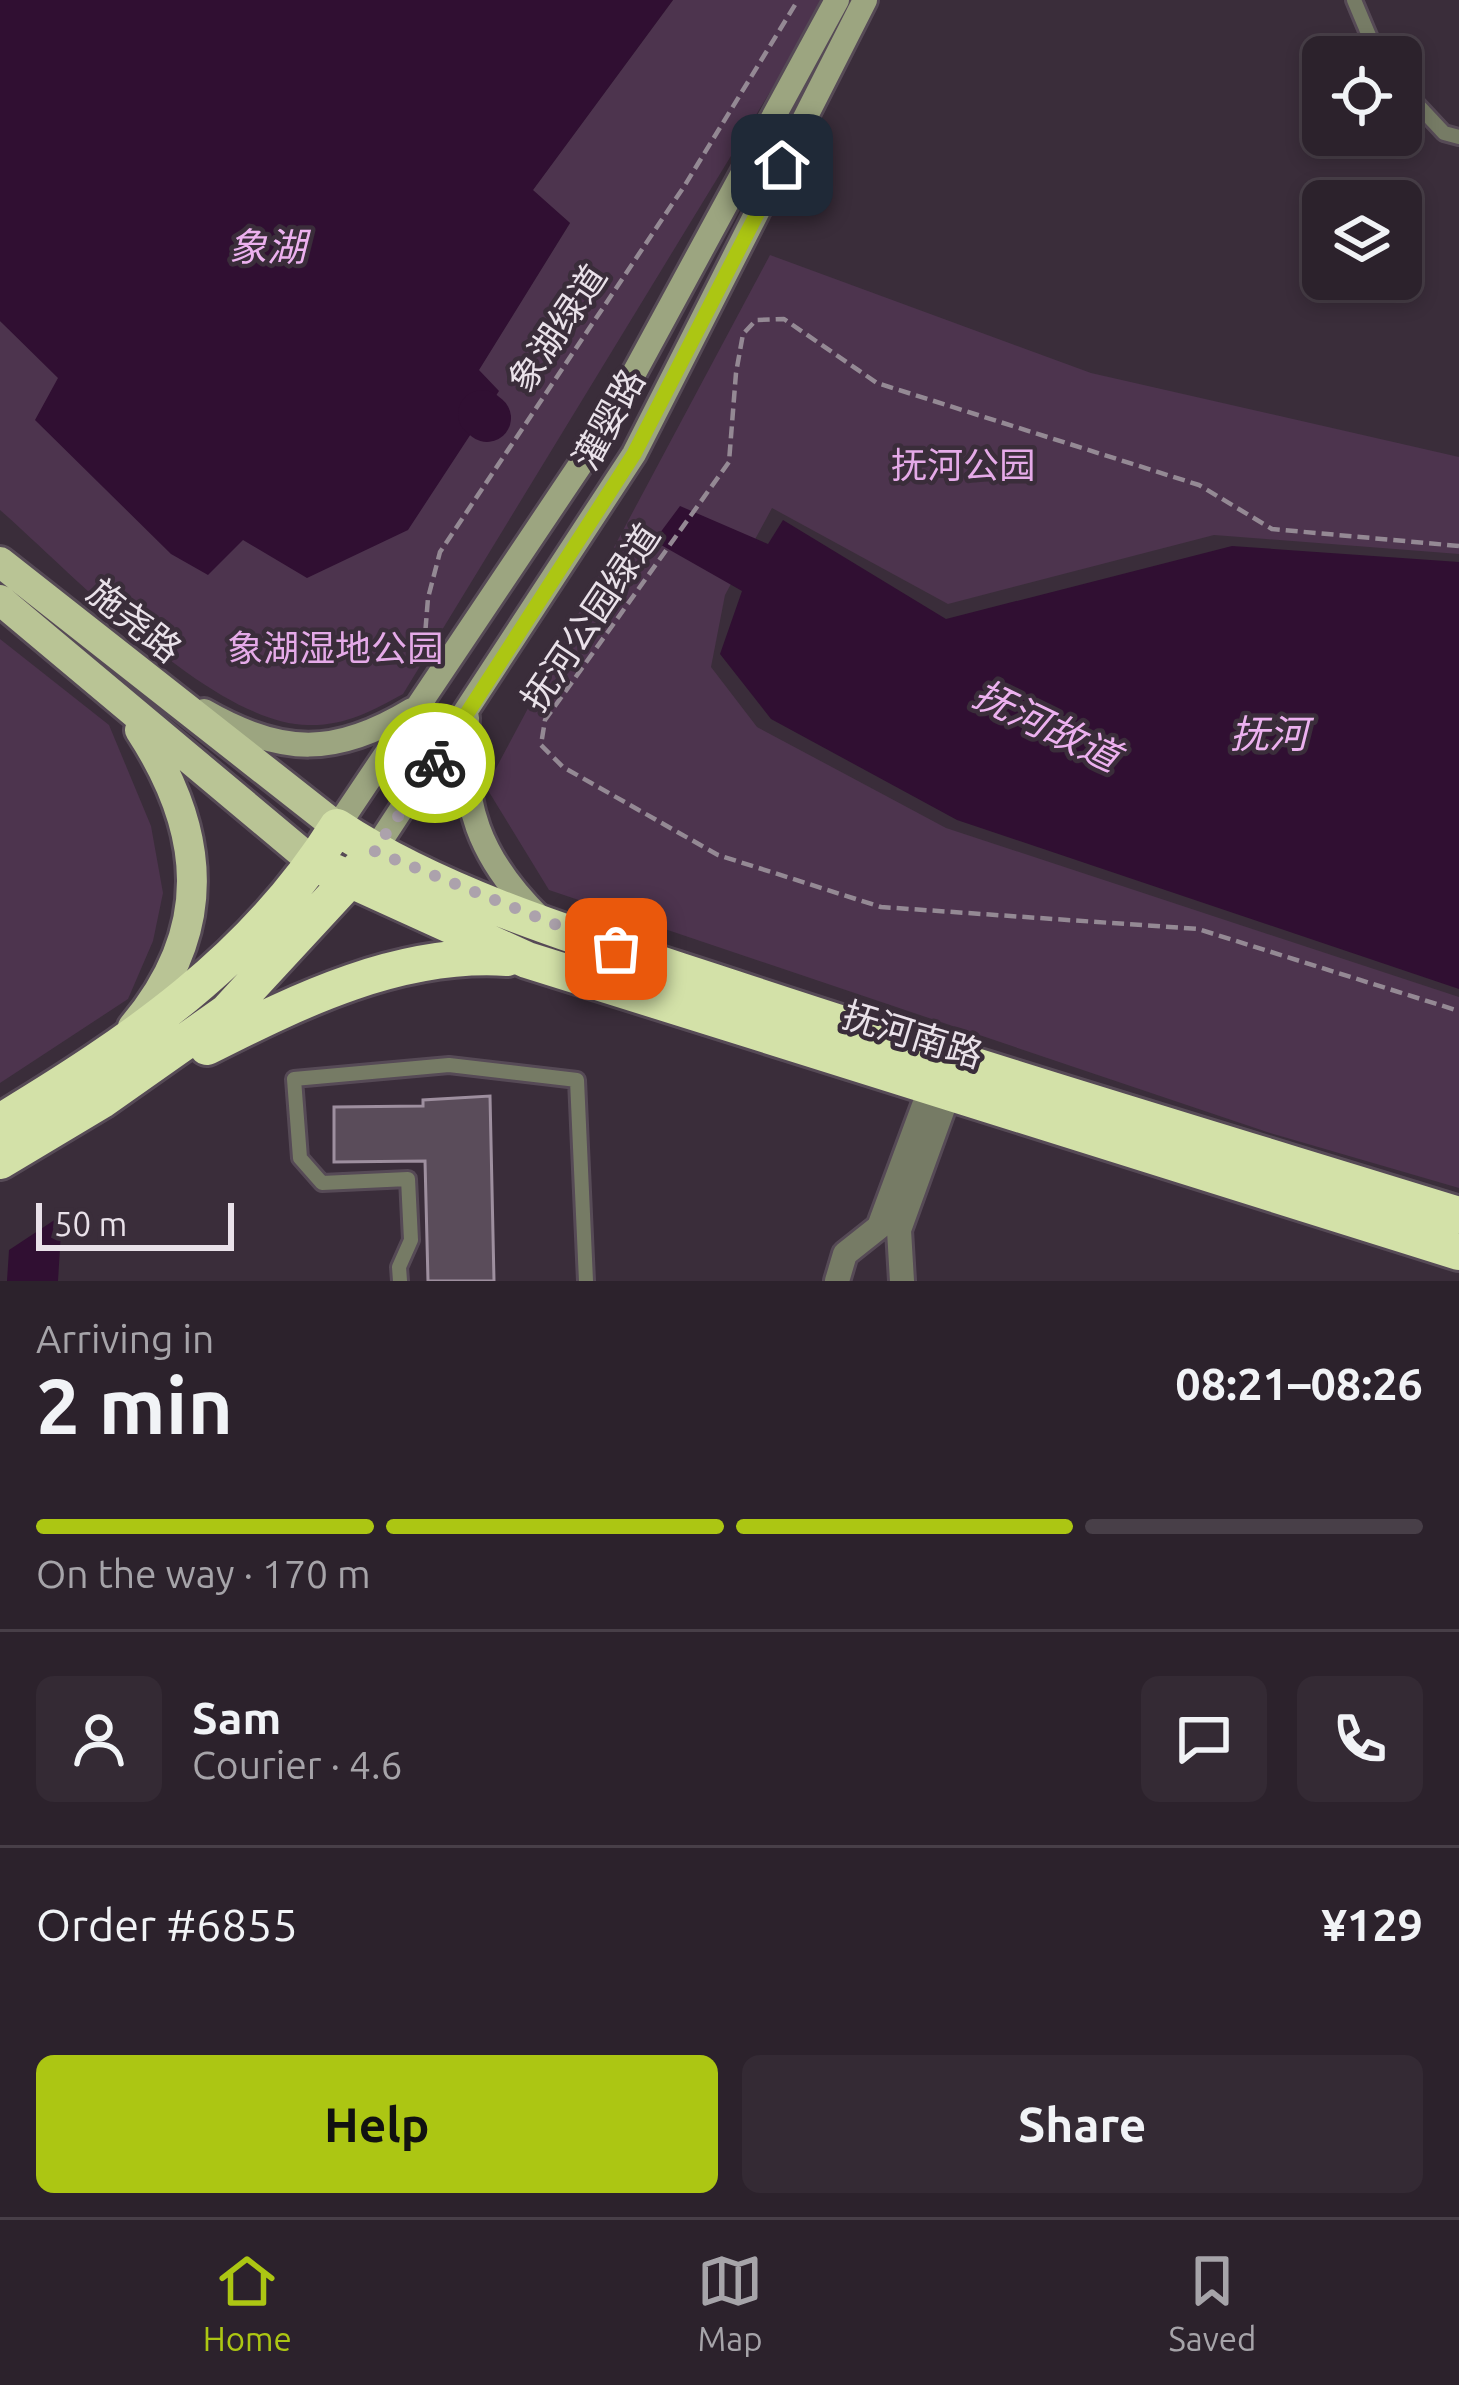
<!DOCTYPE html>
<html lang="en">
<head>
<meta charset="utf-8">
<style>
  :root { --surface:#2c222c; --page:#342a34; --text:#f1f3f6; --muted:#a6a4a9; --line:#483f48; --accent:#acc613 }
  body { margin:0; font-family:Ubuntu,"Noto Sans SC",sans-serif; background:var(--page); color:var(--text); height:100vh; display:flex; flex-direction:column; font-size:45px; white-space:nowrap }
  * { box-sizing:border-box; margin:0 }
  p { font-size:39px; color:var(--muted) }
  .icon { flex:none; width:66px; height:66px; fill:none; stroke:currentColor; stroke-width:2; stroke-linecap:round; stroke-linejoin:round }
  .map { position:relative; height:1281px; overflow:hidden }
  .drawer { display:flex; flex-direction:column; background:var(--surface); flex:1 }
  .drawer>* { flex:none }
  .fabs { position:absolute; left:1302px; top:36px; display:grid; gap:24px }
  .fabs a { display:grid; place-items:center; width:120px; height:120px; border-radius:18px; background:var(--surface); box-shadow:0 6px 18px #0003,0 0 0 3px var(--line); font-size:60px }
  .scale { position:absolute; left:36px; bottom:30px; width:198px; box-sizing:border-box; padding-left:12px; border:6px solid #e9e1e9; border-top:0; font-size:33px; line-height:42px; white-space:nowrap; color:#e9e1e9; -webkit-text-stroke:9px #3a2d3a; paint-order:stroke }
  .pin { position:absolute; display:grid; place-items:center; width:102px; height:102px; color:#fff; margin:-51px; border-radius:24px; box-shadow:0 6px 18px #0006 }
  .courier { position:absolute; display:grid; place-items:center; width:120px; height:120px; margin:-60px; border:9px solid #acc613; border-radius:50%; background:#fff; color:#222; box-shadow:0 3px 15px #0007 }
  .headline em { font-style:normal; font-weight:600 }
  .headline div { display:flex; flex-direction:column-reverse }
  .headline { display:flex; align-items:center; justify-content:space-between; height:204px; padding:0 36px }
  h1 { font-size:78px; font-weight:600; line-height:90px }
  .bar { display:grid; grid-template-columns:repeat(4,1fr); gap:18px 12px; align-content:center; height:144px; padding:0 36px }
  .bar i { height:15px; border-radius:9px; background:var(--line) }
  .bar .active { background:var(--accent) }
  .bar p { grid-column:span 4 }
  .line { display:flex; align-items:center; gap:30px; padding:0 36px; border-top:3px solid var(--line) }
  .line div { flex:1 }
  .round { display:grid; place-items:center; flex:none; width:126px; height:126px; border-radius:18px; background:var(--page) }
  .primary-button { display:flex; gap:24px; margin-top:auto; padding:24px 36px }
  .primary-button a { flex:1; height:138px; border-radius:18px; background:var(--accent); color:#111; font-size:48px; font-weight:600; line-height:138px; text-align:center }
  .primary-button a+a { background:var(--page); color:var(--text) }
  .tab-bar { display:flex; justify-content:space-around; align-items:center; height:168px; border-top:3px solid var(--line); background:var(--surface); font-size:33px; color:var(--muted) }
  .tab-bar a { display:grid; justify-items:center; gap:6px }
  .tab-bar .active { color:var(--accent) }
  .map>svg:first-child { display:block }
  .green { fill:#4d344e }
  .water { fill:#300f32 }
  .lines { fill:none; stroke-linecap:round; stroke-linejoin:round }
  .river { stroke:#300f32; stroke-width:48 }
  .building { fill:#5a4c5a; stroke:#9e8f9f; stroke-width:3 }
  .lane-casing { stroke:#564a56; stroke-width:20 }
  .street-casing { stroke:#564a56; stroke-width:30 }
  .secondary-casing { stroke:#564a56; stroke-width:30 }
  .primary-casing { stroke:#564a56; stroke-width:36 }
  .highway-casing { stroke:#564a56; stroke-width:42 }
  .path { stroke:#948994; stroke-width:4.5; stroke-dasharray:12 6; stroke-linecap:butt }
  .lane { stroke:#767b65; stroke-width:14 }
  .street { stroke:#767b65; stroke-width:24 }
  .secondary { stroke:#9ca580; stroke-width:24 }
  .primary { stroke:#b9c495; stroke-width:30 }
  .highway { stroke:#d3e1a8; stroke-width:36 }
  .done { stroke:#aca2ac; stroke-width:12; stroke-dasharray:0 21.6 }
  .route { stroke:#acc613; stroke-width:15 }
  .labels { text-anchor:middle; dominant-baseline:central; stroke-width:9; stroke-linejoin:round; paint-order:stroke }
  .street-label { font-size:36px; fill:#e9e1e9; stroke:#3a2d3a }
  .park-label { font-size:36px; fill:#e5aae8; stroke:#3a2d3a }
  .water-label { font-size:39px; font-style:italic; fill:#ecb1ef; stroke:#3a2d3a }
</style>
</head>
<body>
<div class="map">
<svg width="1459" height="1281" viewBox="0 0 1459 1281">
  <rect width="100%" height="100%" fill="#3a2d3a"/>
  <!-- green -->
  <path class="green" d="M673,0h153l-423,694c-31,17 -58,32 -95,31 -95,-1 -237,-153 -308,-215v-189l243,218 223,-102 32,-46 -20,-20 92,-148 -38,-32z
    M770,255l321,118 368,84v97l-245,-19 -266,69 -176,-96 -47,87 -14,72 46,60 189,101 513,169v191l-189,-55 -721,-243 -63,-103z
    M0,639l109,86 42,101 12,67 -10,48 -25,58 -128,84z"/>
  <!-- water -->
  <path class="water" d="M0,0h673l-140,190 37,33 -91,147 20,21 -91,139 -101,48 -64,-38 -35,35 -37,-21 -136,-134 23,-42 -58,-57z
    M680,506l88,38 15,-24 163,99 286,-73 227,16v427l-502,-169 -186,-101 -51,-65 22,-63 -88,-50z
    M62,1215l-4,66h-51l2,-31z"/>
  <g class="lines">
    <!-- river -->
    <path class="river" d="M482,414l5,4"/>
  </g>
  <!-- building -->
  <path class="building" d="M490,1096l4,185h-66l-3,-120 -91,1v-55l89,-1v-6z"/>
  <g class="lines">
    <!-- lane casing -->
    <g class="lane-casing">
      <path id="lane" d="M1354,0l24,57
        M1401,87l43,46 15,4
        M400,1281l-1,-14 12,-27 -3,-61 -86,4 -22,-25 -6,-79 155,-14 128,15 9,201"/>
    </g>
    <!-- street casing -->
    <g class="street-casing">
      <path id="street" d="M837,1281l8,-27 34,-27 53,-143
        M902,1281l-3,-51 51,-141"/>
    </g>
    <!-- secondary casing -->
    <g class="secondary-casing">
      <path id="secondary" d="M204,711c78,45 132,45 208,-1
        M467,718c-7,86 12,140 73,200
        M337,827l264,-393 236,-434
        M374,851l260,-397 231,-454"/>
    </g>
    <!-- primary casing -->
    <g class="primary-casing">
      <path id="primary" d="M0,562l337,265
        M0,600l314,263
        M133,1027c82,-97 73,-196 7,-297"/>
    </g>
    <!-- highway casing -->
    <g class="highway-casing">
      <path id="highway" d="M314,863l213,97 932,292
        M207,1047c93,-47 193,-96 300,-89
        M0,1122c132,-80 253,-161 337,-295 113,75 273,120 402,163 239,79 480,151 720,225
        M0,1161l102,-61 125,-88 135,-146"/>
    </g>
    <!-- path -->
    <path class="path" d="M1459,546l-187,-17 -73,-44 -322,-102 -93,-64 -28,1 -13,14 -7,39 -7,89 -184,258 -4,25 22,22 155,88 163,52 317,22 261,82
      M424,648l4,-50 12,-46 245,-367 113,-185"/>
    <!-- lane -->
    <use href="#lane" class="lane"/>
    <!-- street -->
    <use href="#street" class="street"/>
    <!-- secondary -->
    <use href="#secondary" class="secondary"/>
    <!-- primary -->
    <use href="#primary" class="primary"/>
    <!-- highway -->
    <use href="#highway" class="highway"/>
  </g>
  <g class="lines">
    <!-- done -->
    <path class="done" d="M435,763l-61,88 242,98"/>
    <!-- route -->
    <path class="route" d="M435,763l199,-309 148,-289"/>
  </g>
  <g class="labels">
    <!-- street labels -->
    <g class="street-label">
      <text transform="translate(557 328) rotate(-56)">象湖绿道</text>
      <text transform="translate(608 419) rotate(-61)">灌婴路</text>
      <text transform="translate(590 617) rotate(-56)">抚河公园绿道</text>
      <text transform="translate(135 620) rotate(39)">施尧路</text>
      <text transform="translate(913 1034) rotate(17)">抚河南路</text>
    </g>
    <!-- park labels -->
    <g class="park-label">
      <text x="963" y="464">抚河公园</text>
      <text x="335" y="647">象湖湿地公园</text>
    </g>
    <!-- water labels -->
    <g class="water-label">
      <text x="267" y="246">象湖</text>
      <text transform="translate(1047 725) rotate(26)">抚河故道</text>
      <text x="1269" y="733">抚河</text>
    </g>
  </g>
</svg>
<div class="fabs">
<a><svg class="icon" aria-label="locate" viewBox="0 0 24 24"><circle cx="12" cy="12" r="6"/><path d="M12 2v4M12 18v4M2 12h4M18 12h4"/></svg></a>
<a><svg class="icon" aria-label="layers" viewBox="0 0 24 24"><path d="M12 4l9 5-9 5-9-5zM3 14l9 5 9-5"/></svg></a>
</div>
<div class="scale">50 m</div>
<div class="pin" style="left:616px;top:949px;background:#ea580c"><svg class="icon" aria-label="bag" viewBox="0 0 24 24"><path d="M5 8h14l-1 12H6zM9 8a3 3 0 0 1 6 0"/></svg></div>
<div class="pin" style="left:782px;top:165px;background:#1f2937"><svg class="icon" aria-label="home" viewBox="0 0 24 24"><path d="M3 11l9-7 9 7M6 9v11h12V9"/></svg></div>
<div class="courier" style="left:435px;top:763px"><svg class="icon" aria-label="bike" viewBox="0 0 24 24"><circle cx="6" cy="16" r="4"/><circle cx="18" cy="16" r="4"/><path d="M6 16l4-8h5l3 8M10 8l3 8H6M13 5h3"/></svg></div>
</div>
<section class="drawer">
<div class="headline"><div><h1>2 min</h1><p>Arriving in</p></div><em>08:21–08:26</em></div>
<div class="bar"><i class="active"></i><i class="active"></i><i class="active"></i><i></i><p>On the way · 170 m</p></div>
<div class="line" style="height:216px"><a class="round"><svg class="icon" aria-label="person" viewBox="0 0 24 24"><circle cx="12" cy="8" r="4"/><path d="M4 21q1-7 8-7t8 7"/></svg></a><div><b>Sam</b><p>Courier · 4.6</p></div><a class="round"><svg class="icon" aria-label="chat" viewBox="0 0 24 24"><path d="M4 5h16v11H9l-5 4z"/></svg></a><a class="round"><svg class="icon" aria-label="phone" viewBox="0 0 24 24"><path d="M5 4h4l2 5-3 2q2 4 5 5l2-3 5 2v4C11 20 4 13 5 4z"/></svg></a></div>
<div class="line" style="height:156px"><div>Order #6855</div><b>¥129</b></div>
<div class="primary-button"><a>Help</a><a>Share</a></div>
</section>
<nav class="tab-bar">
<a class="active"><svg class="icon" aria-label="home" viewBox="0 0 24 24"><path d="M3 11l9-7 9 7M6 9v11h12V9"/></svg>Home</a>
<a><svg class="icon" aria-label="map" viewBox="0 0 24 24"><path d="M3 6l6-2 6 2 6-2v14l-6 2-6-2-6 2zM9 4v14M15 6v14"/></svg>Map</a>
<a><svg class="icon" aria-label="saved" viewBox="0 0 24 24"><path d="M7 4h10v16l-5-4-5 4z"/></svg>Saved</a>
</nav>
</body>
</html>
